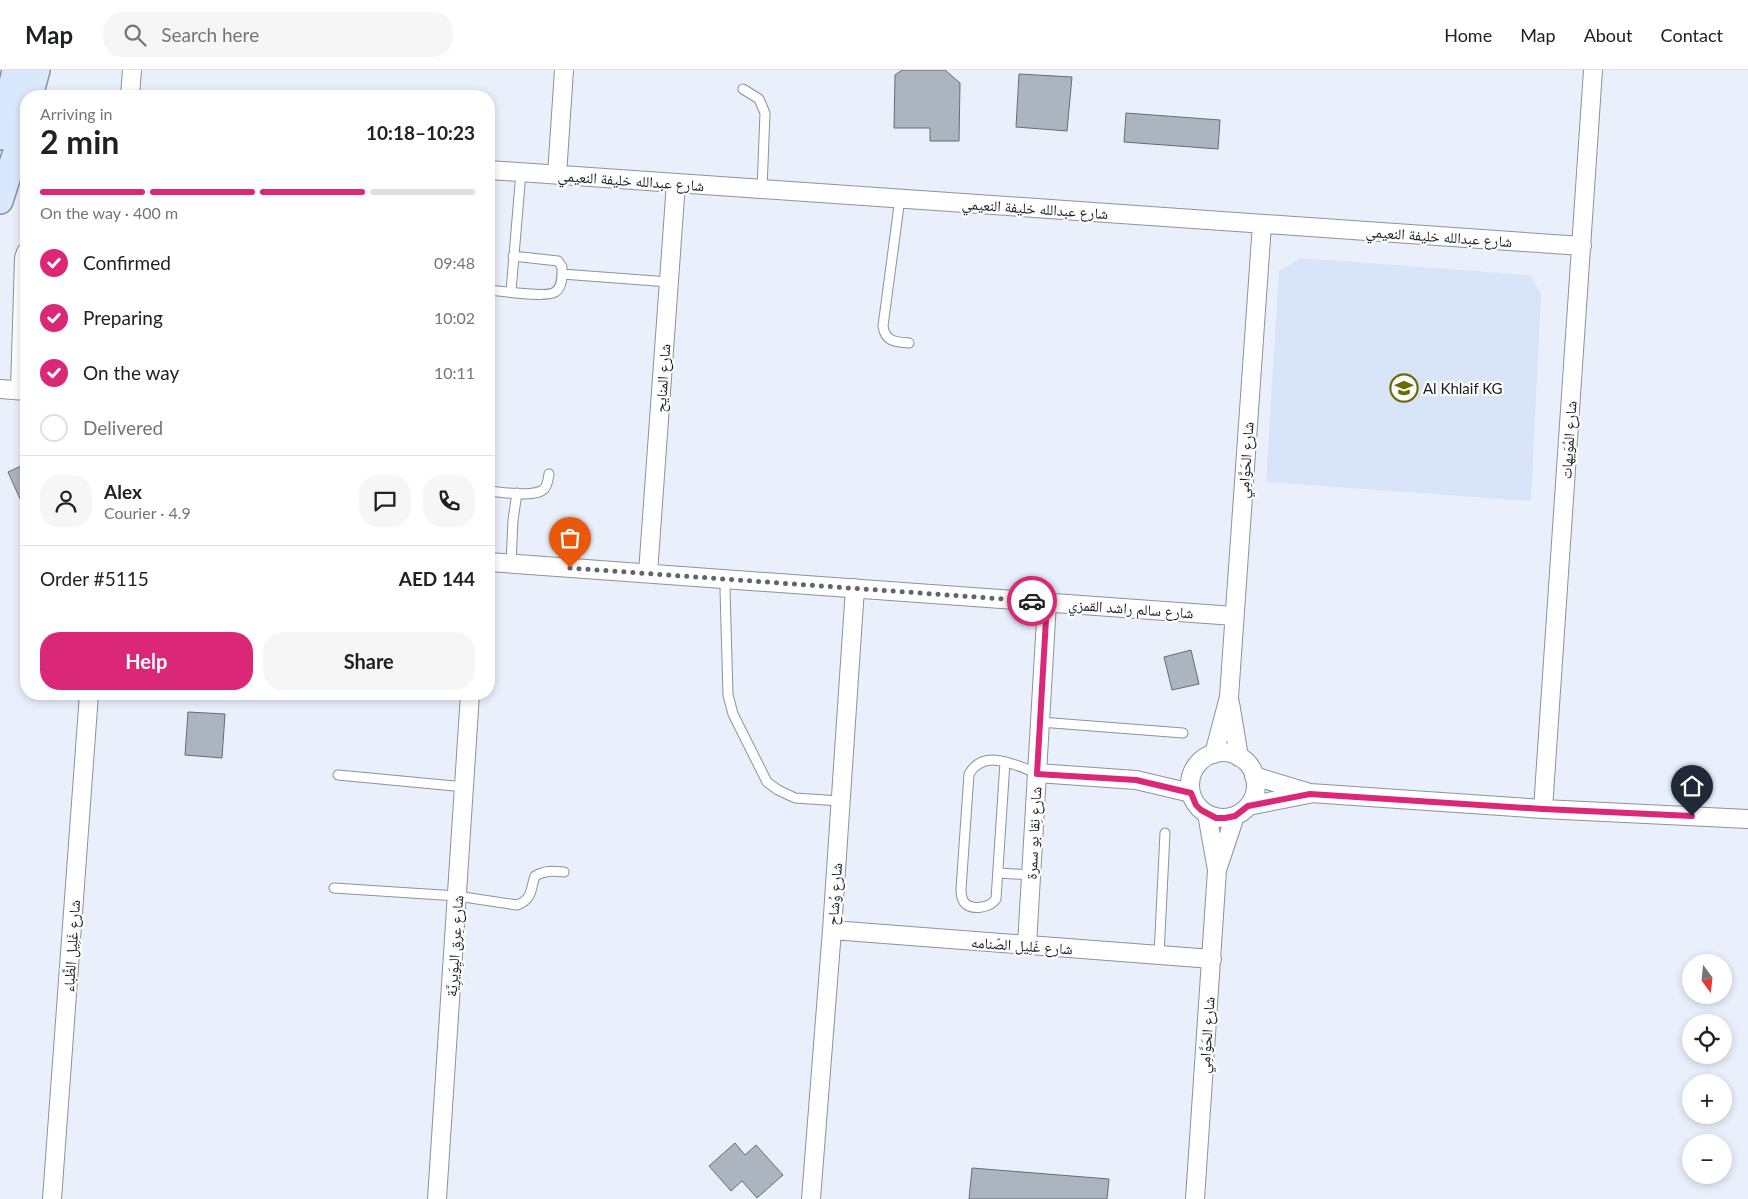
<!DOCTYPE html>
<html lang="en">
<head>
<meta charset="utf-8">
<style>
  :root { --surface:#fff; --page:#f6f6f6; --text:#202124; --muted:#757577; --line:#e0e0e0; --accent:#db2777 }
  body { margin:0; font-family:Lato,"Noto Naskh Arabic",sans-serif; background:var(--page); color:var(--text); height:100vh; display:flex; flex-direction:column; font-size:19px; white-space:nowrap }
  * { box-sizing:border-box; margin:0 }
  p { font-size:16px; color:var(--muted) }
  .icon { flex:none; width:28px; height:28px; fill:none; stroke:currentColor; stroke-width:2; stroke-linecap:round; stroke-linejoin:round }
  .map { position:relative; flex:1; overflow:hidden }
  .drawer { position:absolute; left:20px; top:20px; width:475px; height:610px; display:flex; flex-direction:column; background:var(--surface); border-radius:20px; box-shadow:0 2px 8px #0003 }
  .drawer>* { flex:none }
  .needle { width:32px; rotate:165deg }
  .buttons { position:absolute; left:1682px; top:884px; display:grid; gap:10px }
  .buttons a { display:grid; place-items:center; width:50px; height:50px; border-radius:50%; background:var(--surface); box-shadow:0 2px 8px #0003; font-size:25px }
  .pin { position:absolute; display:grid; place-items:center; width:42px; height:42px; color:#fff; margin:-51px -21px; border-radius:50% 50% 50% 0; rotate:-45deg; box-shadow:0 0 5px #0007 }
  .pin .icon { rotate:45deg }
  .courier { position:absolute; display:grid; place-items:center; width:50px; height:50px; margin:-25px; border:4px solid #db2777; border-radius:50%; background:#fff; color:#222; box-shadow:0 1px 6px #0007 }
  .overview em { font-style:normal; font-weight:700 }
  .overview div { display:flex; flex-direction:column-reverse }
  .overview { display:flex; align-items:center; justify-content:space-between; height:85px; padding:0 20px }
  h1 { font-size:32px; font-weight:700; line-height:38px }
  .bar { display:grid; grid-template-columns:repeat(4,1fr); gap:8px 5px; align-content:center; height:60px; padding:0 20px }
  .bar i { height:6px; border-radius:4px; background:var(--line) }
  .bar .on { background:var(--accent) }
  .bar p { grid-column:span 4 }
  .line { display:flex; align-items:center; gap:12px; padding:0 20px; border-top:1px solid var(--line) }
  .line div { flex:1 }
  .round { display:grid; place-items:center; flex:none; width:52px; height:52px; border-radius:20px; background:var(--page) }
  ol { padding:0 20px; list-style:none }
  li { display:flex; align-items:center; gap:15px; height:55px }
  li p { margin-inline-start:auto }
  li .icon { padding:5px; border-radius:50%; background:var(--accent); color:#fff; stroke-width:4 }
  li:last-child { color:var(--muted) }
  li i { width:28px; height:28px; border:2px solid var(--line); border-radius:50% }
  .cta { display:flex; gap:10px; margin-top:auto; padding:10px 20px }
  .cta a { flex:1; height:58px; border-radius:20px; background:var(--accent); color:#fff; font-size:20px; font-weight:700; line-height:58px; text-align:center }
  .cta a+a { background:var(--page); color:var(--text) }
  header { display:flex; align-items:center; gap:30px; box-sizing:border-box; height:70px; padding:0 25px; background:var(--surface); border-bottom:1px solid var(--line) }
  header strong { font-size:24px }
  nav { display:flex; gap:28px; margin-inline-start:auto; font-size:18px }
  .search { width:350px; height:45px; background:var(--page); display:flex; align-items:center; gap:12px; box-sizing:border-box; padding:0 18px; border-radius:20px; color:var(--muted); font-size:19px }
  .map>svg:first-child { display:block }
  .built { fill:#d8e4f7 }
  .building { fill:#acb4bf; stroke:#666c77 }
  .lines { fill:none; stroke-linecap:round; stroke-linejoin:round }
  .lane-casing { stroke:#8b929d; stroke-width:11 }
  .street-casing { stroke:#8b929d; stroke-width:20 }
  .secondary-casing { stroke:#8b929d; stroke-width:28 }
  .lane { stroke:#fff; stroke-width:9 }
  .street { stroke:#fff; stroke-width:18 }
  .secondary { stroke:#dae8fd; stroke-width:25 }
  .done { stroke:#60656c; stroke-width:5; stroke-dasharray:0 9 }
  .route { stroke:#db2777; stroke-width:6 }
  .labels { text-anchor:middle; dominant-baseline:central; stroke-width:4.5; stroke-linejoin:round; paint-order:stroke }
  .street-label { font-size:15px; fill:#171a1e; stroke:#fdfdfd }
  .poi-label { font-size:15px; fill:#171a1e; stroke:#fdfdfd; text-anchor:start }
</style>
</head>
<body>
<header>
<strong>Map</strong>
<div class="search"><svg class="icon" aria-label="search" viewBox="0 0 24 24"><circle cx="10" cy="10" r="6"/><path d="M15 15l6 6"/></svg>Search here</div>
<nav><a>Home</a><a>Map</a><a>About</a><a>Contact</a></nav>
</header>
<div class="map">
<svg width="1748" height="1129" viewBox="0 0 1748 1129">
  <rect width="100%" height="100%" fill="#e9f0fc"/>
  <!-- built -->
  <path class="built" d="M1300,188l230,17 11,19 -10,207 -265,-19 13,-211z"/>
  <!-- building -->
  <path class="building" d="M902,0h43l15,13 -1,58h-29v-13h-36l1,-53z
    M1019,4l53,3 -5,54 -51,-4z
    M1126,43l94,7 -2,29 -94,-7z
    M21,396l5,11v35l-18,-40z
    M1191,580l8,34 -27,6 -8,-33z
    M188,642l37,2 -3,44 -37,-3z
    M735,1073l10,12 11,-10 27,30 -26,23 -15,-17 -11,10 -22,-25z
    M972,1098l137,11 -2,20h-138z"/>
  <g class="lines">
    <!-- lane casing -->
    <g class="lane-casing">
      <path id="lane" d="M743,19l16,10 6,14 -3,76
        M900,128l-17,128c2,16 13,16 26,17
        M562,204l107,8
        M489,220c12,1 58,8 66,2 8,-5 7,-17 7,-25l-4,-6 -45,-5
        M511,221l10,-119
        M489,421c13,1 46,7 55,-2 4,-4 4,-10 5,-15
        M511,493l2,-43 4,-27
        M727,509l-2,11 3,105 5,19 34,68 11,8 17,8 45,3
        M1040,652l143,11
        M1005,692l-9,137c-6,9 -25,12 -32,3 -3,-4 -3,-8 -3,-13l8,-115c15,-26 46,-9 68,-1
        M338,705l127,12
        M999,803l32,2
        M334,818l123,8 60,9c16,-6 13,-15 18,-29 10,-6 18,-5 29,-4
        M1159,885l6,-122"/>
    </g>
    <!-- street casing -->
    <g class="street-casing">
      <path id="street" d="M130,26l2,-26
        M489,100l1093,76
        M557,105l7,-105
        M0,319l26,2
        M20,320l4,-132 2,-6
        M489,492l745,54
        M648,503l28,-390
        M1230,633l9,54
        M1190 715a33 33 0 1 1 66 0a33 33 0 1 1-66 0Z
        M1214,684l15,-57 33,-473
        M1037,703l99,7 55,13
        M1254,706l56,17 233,16 205,10
        M1248,736l61,-12
        M1543,739l50,-739
        M1218,797l17,-51
        M832,860l380,29
        M1027,875l20,-343
        M52,1129l37,-505
        M437,1129l33,-505
        M811,1129l21,-269 23,-342
        M1195,1129l22,-329 -10,-56"/>
    </g>
    <!-- secondary casing -->
    <g class="secondary-casing">
      <path id="secondary" d="M30,26l7,-26
        M0,67l15,-67
        M0,131l20,-62 6,-28"/>
    </g>
    <!-- lane -->
    <use href="#lane" class="lane"/>
    <!-- street -->
    <use href="#street" class="street"/>
    <!-- secondary -->
    <use href="#secondary" class="secondary"/>
  </g>
  <g class="lines">
    <!-- done -->
    <path class="done" d="M570,498l462,33"/>
    <!-- route -->
    <path class="route" d="M1032,531l15,1 -10,172 99,6 55,13 5,12 5,5 15,8h9l10,-2 13,-10 62,-12 233,15 149,7"/>
  </g>
  <!-- icons -->
  <defs>
    <g id="school-ring" transform="scale(1.4375)"><circle r="9.5" fill="#fdfdfd" stroke="#6a6a07" stroke-width="1.5"/><path d="M0-5L7-2L0 1L-7-2ZM-4 1L0 2.5L4 1V4Q0 6-4 4Z" fill="#6a6a07"/></g>
  </defs>
  <g fill-rule="evenodd">
    <use href="#school-ring" x="1404" y="318"/>
  </g>
  <g class="labels">
    <!-- street labels -->
    <g class="street-label">
      <text transform="translate(631 110) rotate(4)">شارع عبدالله خليفة النعيمي</text>
      <text transform="translate(1035 138) rotate(4)">شارع عبدالله خليفة النعيمي</text>
      <text transform="translate(1439 166) rotate(4)">شارع عبدالله خليفة النعيمي</text>
      <text transform="translate(662 308) rotate(-86)">شارع المنايح</text>
      <text transform="translate(1568 370) rotate(-86)">شارع المُوَيهات</text>
      <text transform="translate(1245 390) rotate(-86)">شارع الحَوَّامِي</text>
      <text transform="translate(1131 538) rotate(4)">شارع سالم راشد القمزي</text>
      <text transform="translate(1033 763) rotate(-87)">شارع نِقا بو سمرة</text>
      <text transform="translate(834 824) rotate(-86)">شارع وُشاح</text>
      <text transform="translate(1022 875) rotate(4)">شارع غَلِيل الصّنامه</text>
      <text transform="translate(71 876) rotate(-86)">شارع غَلِيل الظِّباء</text>
      <text transform="translate(454 876) rotate(-86)">شارع عِرق اليِوَيرِيَّة</text>
      <text transform="translate(1206 965) rotate(-86)">شارع الحَوَّامِي</text>
    </g>
    <!-- poi labels -->
    <g class="poi-label">
      <text x="1423" y="318">Al Khlaif KG</text>
    </g>
  </g>
</svg>
<div class="buttons">
<a><svg class="needle" viewBox="-14 -14 28 28"><path d="M0-13l5 13h-10z" fill="#e53935"/><path d="M0 13l5-13h-10z" fill="#757577"/></svg></a>
<a><svg class="icon" aria-label="locate" viewBox="0 0 24 24"><circle cx="12" cy="12" r="6"/><path d="M12 2v4M12 18v4M2 12h4M18 12h4"/></svg></a>
<a>+</a>
<a>−</a>
</div>
<div class="pin" style="left:570px;top:498px;background:#ea580c"><svg class="icon" aria-label="bag" viewBox="0 0 24 24"><path d="M5 8h14l-1 12H6zM9 8a3 3 0 0 1 6 0"/></svg></div>
<div class="pin" style="left:1692px;top:746px;background:#1f2937"><svg class="icon" aria-label="home" viewBox="0 0 24 24"><path d="M3 11l9-7 9 7M6 9v11h12V9"/></svg></div>
<div class="courier" style="left:1032px;top:531px"><svg class="icon" aria-label="car" viewBox="0 0 24 24"><path d="M5 17H2v-5l4-1 3-4h7l3 4 3 1v5h-3M9 17h6M6 11h13"/><circle cx="7" cy="17" r="2"/><circle cx="17" cy="17" r="2"/></svg></div>
<section class="drawer">
<div class="overview"><div><h1>2 min</h1><p>Arriving in</p></div><em>10:18–10:23</em></div>
<div class="bar"><i class="on"></i><i class="on"></i><i class="on"></i><i></i><p>On the way · 400 m</p></div>
<ol>
<li><svg class="icon" aria-label="check" viewBox="0 0 24 24"><path d="M5 12l5 5 9-10"/></svg>Confirmed<p>09:48</p></li>
<li><svg class="icon" aria-label="check" viewBox="0 0 24 24"><path d="M5 12l5 5 9-10"/></svg>Preparing<p>10:02</p></li>
<li><svg class="icon" aria-label="check" viewBox="0 0 24 24"><path d="M5 12l5 5 9-10"/></svg>On the way<p>10:11</p></li>
<li><i></i>Delivered</li>
</ol>
<div class="line" style="height:90px"><a class="round"><svg class="icon" aria-label="person" viewBox="0 0 24 24"><circle cx="12" cy="8" r="4"/><path d="M4 21q1-7 8-7t8 7"/></svg></a><div><b>Alex</b><p>Courier · 4.9</p></div><a class="round"><svg class="icon" aria-label="chat" viewBox="0 0 24 24"><path d="M4 5h16v11H9l-5 4z"/></svg></a><a class="round"><svg class="icon" aria-label="phone" viewBox="0 0 24 24"><path d="M5 4h4l2 5-3 2q2 4 5 5l2-3 5 2v4C11 20 4 13 5 4z"/></svg></a></div>
<div class="line" style="height:65px"><div>Order #5115</div><b>AED 144</b></div>
<div class="cta"><a>Help</a><a>Share</a></div>
</section>
</div>
</body>
</html>
